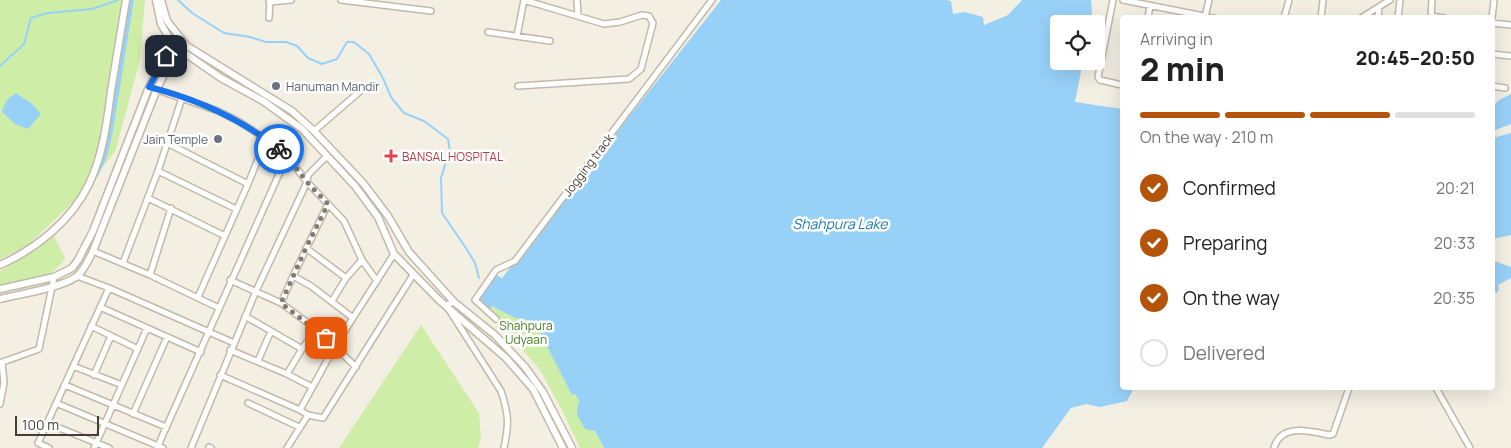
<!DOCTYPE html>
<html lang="en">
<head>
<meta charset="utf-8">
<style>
  :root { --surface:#fff; --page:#f2f2f2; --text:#222; --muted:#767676; --line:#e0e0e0; --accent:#b45309 }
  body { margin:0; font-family:Manrope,sans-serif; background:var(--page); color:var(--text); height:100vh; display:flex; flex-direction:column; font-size:19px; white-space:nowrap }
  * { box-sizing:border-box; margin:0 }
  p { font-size:16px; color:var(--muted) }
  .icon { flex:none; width:28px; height:28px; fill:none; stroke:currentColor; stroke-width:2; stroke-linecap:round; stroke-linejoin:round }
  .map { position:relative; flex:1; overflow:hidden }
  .side { position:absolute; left:1120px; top:15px; width:375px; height:375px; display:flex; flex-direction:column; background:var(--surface); border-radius:5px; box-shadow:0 5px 20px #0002 }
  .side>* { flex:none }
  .buttons { position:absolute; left:1050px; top:15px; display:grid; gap:10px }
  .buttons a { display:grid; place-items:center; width:55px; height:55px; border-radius:5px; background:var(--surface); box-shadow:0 5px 20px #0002; font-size:25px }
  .scale { position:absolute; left:15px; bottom:12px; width:84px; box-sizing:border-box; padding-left:5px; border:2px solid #463e33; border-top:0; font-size:14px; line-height:18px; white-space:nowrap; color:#463e33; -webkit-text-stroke:4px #fff; paint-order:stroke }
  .pin { position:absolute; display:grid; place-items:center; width:42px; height:42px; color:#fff; margin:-21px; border-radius:10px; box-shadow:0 2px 8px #0006 }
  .courier { position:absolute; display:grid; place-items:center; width:50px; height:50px; margin:-25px; border:4px solid #1a73e8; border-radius:50%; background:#fff; color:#222; box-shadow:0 1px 6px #0007 }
  .overview em { font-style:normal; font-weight:800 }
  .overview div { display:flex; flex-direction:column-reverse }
  .overview { display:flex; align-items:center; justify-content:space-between; height:85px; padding:0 20px }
  h1 { font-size:32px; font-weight:800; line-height:38px }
  .bar { display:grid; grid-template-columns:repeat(4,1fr); gap:8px 5px; align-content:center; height:60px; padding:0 20px }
  .bar i { height:6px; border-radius:4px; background:var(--line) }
  .bar .selected { background:var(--accent) }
  .bar p { grid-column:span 4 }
  ol { padding:0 20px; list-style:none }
  li { display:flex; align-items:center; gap:15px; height:55px }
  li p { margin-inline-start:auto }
  li .icon { padding:5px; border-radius:50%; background:var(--accent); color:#fff; stroke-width:4 }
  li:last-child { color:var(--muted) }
  li i { width:28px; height:28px; border:2px solid var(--line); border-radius:50% }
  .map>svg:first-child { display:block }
  .green { fill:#ceeda7 }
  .water { fill:#98d1f8 }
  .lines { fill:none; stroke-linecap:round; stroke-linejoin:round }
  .stream { stroke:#98d1f8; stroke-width:2 }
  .canal { stroke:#98d1f8; stroke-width:5.5 }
  .minor-casing { stroke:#c3b9a8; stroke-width:8 }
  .tertiary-casing { stroke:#c3b9a8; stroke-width:9 }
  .minor { stroke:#fff; stroke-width:5 }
  .tertiary { stroke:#fff; stroke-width:6 }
  .done { stroke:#837c71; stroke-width:5; stroke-dasharray:0 9 }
  .route { stroke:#1a73e8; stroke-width:6 }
  .worship-dot { fill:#6b7280; stroke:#fff; stroke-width:2 }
  .health-dot { fill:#e0444e; stroke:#fff; stroke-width:2 }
  .labels { text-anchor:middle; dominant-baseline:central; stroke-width:5; stroke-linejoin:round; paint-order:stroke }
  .worship-label { font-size:12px; fill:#5b616d; stroke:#fff; text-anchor:start }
  .health-label { font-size:12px; fill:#be3a42; stroke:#fff; text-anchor:start }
  .street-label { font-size:12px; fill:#463e33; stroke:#fff }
  .park-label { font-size:12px; fill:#447e20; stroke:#fff }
  .water-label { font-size:14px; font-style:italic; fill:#1f77b4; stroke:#fff }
</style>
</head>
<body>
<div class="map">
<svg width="1511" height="448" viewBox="0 0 1511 448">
  <rect width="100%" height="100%" fill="#f4efe3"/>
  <!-- green -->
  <path class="green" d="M0,0h145l-5,60 -25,92 -44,52 -46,44 -25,11z
    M54,236l11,22c-11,22 -43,23 -65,29v-16l39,-23z
    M492,306l23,12 19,2 38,75 3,-2 29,55h-24l-18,-38 -22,-40 -50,-59z
    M421,325l58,88 2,25 -3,10h-139z"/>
  <!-- water -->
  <path class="water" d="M721,0h225l5,1 2,13 12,-2 18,5 1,8 24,-10 14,-15h69l1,14 -2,10h-31v37h24l-8,41 47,7v234l-1,2 1,2v41h12l-7,13 -27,6 -14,-3 -15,4 -29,40h-438l-9,-17 -10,-2 -8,-14 1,-12 2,-1 -5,-8 -3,1 -38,-74 -19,-3 -23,-12 -2,5 -12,-12 17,-25 7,4z
    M16,93l15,10 10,11 -13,15 -13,-5 -13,-12c2,-9 6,-14 14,-19z
    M1511,94v30l-18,7v-25l6,-6z
    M1511,133v102l-18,4v-101z
    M1492,260l19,7v11l-13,7 1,4 -2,4 -4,-1z"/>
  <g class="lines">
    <!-- stream -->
    <path class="stream" d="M178,0l14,13 32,20 26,4 16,5h20l11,4 11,12 14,6 15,-5 10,-17h7l15,12 14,24 8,19 13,16 20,8 24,18 2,13 -4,10 -5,16 1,35 24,35 9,15 4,15
      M0,66l24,-22 7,-26 17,-5 44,-4 26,-9"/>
    <!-- canal -->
    <path class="canal" d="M96,174l8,-17 6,-25 21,-132"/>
    <!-- minor casing -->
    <g class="minor-casing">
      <path id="minor" d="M341,0l90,11
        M577,0l1,16
        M1113,0l-15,77 2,3 22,5
        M1123,0l91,18
        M269,2l22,-2
        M1431,16l13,2
        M1205,17l4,-17
        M269,18l1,-18
        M1148,18l2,-12
        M1284,18l5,-18
        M1321,18l2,-18
        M1361,18l29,-18
        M1378,18l1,-11
        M1398,18l2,-18
        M1431,18l1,-18
        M1492,18l2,-18
        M1492,23l19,2
        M488,32l62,9
        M517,36l7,-36
        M1492,54l19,2
        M518,86l111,-7 12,-10 12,-46 -4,-7 -7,-1 -22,7 -16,2 -80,-24
        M1492,86l13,2
        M149,87l69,24 20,10 28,18 21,17 20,26 37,39 18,39 15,21
        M314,131l51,-44
        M167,143l81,41
        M158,171l78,38
        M148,198l77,38
        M306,248l40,30
        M93,251l57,24 69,33
        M123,263l35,-92 24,-73
        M150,275l21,-67
        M77,276l32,12 125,55
        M293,276l18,10 42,32
        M230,280l51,23 35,26 40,38
        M198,297l50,-113 18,-45
        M332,301l14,-23 16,-18
        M454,302l-8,3 55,86c8,24 8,33 3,57
        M281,303l12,-27 35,-72
        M100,307l101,45
        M245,316l57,33
        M496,319l-21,-19 21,-30 19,-9 197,-261
        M91,326l47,23
        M230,350l57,24 25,13
        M258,361l13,-30
        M0,363l39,-14 15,-72
        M73,366l49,19
        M287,374l15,-25 14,-20
        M94,375l17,-39
        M220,375l80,35 8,5 15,3 90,-143
        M65,385l101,42
        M1436,388l34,60
        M56,403l107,45
        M248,403l51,24
        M0,404l4,-21 -2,-21
        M300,410l35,-64 59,-92
        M133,414l34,-77
        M47,423l62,25
        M209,447l2,1
        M49,448l-11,-5 71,-155
        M94,448l53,-120
        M157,448l130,-292
        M191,448l65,-157 51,-109 1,-7 19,-19
        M287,448l21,-33
        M1274,448c7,-25 36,-17 55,-13l4,-1 16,-46"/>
    </g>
    <!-- tertiary casing -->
    <g class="tertiary-casing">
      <path id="tertiary" d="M156,0l5,24 7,12 14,15 39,27 42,23 39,28 53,57 23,31 16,37 45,46 67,58 27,31 30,59
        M161,0l6,21 20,25 105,65 22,20 49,52 25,33 21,36 45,50 41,33 30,32 18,25 29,56
        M0,265c36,-16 72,-45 89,-81 14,-29 18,-62 22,-93 5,-30 10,-61 15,-91
        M0,289l54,-12 18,-9 6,-8 15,-29 56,-144 17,-31 13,-12
        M0,299c20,-5 60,-11 76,-22 8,-6 13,-18 17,-26l64,-162 14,-29 13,-11"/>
    </g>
    <!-- minor -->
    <use href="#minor" class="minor"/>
    <!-- tertiary -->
    <use href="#tertiary" class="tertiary"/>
  </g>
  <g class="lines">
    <!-- done -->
    <path class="done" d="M279,149l8,7 20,26 21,22 -22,44 -25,55 45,35"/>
    <!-- route -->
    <path class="route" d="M166,56l-17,31c48,12 92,32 130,62"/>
  </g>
  <!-- markers -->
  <g class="worship-dot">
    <circle cx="276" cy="86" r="5"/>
    <circle cx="218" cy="139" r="5"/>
  </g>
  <path class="health-dot" d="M388.5 148.5h5v5h5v5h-5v5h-5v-5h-5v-5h5z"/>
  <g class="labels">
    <!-- worship labels -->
    <g class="worship-label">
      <text x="286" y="86">Hanuman Mandir</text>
      <text x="208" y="139" text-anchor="end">Jain Temple</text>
    </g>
    <!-- health labels -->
    <g class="health-label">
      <text x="402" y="156">BANSAL HOSPITAL</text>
    </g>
    <!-- street labels -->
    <g class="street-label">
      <text transform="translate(588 165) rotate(-53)">Jogging track</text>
    </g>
    <!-- park labels -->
    <g class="park-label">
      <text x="526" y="325">Shahpura<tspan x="526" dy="14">Udyaan</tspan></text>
    </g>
    <!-- water labels -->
    <g class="water-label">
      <text x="840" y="223">Shahpura Lake</text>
    </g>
  </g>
</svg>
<div class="buttons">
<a><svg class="icon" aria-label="locate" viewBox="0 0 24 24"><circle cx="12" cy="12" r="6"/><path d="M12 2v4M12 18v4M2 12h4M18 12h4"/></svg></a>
</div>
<div class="scale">100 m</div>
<div class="pin" style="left:326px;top:338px;background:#ea580c"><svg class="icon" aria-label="bag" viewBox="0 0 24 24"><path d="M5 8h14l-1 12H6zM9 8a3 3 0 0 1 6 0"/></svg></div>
<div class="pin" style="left:166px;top:56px;background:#1f2937"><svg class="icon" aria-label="home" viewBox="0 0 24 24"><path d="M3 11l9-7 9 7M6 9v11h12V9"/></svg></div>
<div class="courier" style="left:279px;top:149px"><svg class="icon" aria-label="bike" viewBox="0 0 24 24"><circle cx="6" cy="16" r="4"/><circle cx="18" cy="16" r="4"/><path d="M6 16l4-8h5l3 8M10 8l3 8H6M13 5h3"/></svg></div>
<section class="side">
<div class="overview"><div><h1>2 min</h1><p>Arriving in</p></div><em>20:45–20:50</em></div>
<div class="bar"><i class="selected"></i><i class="selected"></i><i class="selected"></i><i></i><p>On the way · 210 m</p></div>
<ol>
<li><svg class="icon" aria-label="check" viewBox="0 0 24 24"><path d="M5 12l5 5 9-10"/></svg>Confirmed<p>20:21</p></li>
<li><svg class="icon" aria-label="check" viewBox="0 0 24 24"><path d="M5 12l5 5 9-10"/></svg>Preparing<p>20:33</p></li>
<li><svg class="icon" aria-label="check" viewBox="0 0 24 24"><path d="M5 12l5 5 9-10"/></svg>On the way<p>20:35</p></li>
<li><i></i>Delivered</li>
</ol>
</section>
</div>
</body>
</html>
